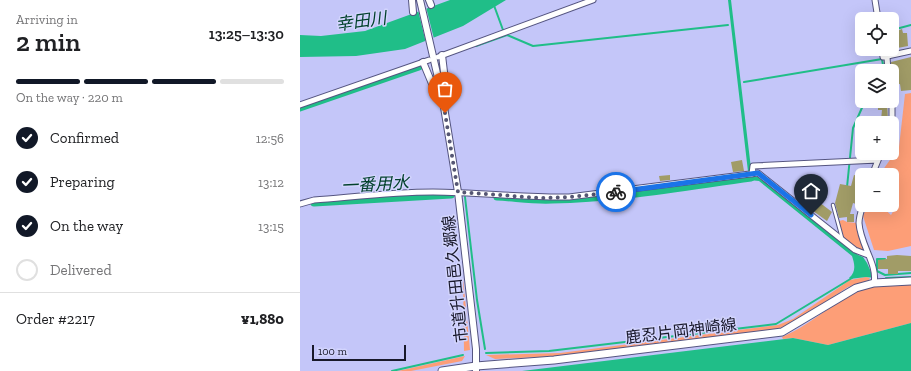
<!DOCTYPE html>
<html lang="en">
<head>
<meta charset="utf-8">
<style>
  :root { --surface:#fff; --page:#f2f2f2; --text:#202124; --muted:#757577; --line:#e0e0e0; --accent:#111827 }
  body { margin:0; font-family:"Zilla Slab","Noto Sans JP",serif; background:var(--page); color:var(--text); height:100vh; display:flex; flex-direction:column; font-size:15px; white-space:nowrap }
  * { box-sizing:border-box; margin:0 }
  p { font-size:13px; color:var(--muted) }
  .icon { flex:none; width:22px; height:22px; fill:none; stroke:currentColor; stroke-width:2; stroke-linecap:round; stroke-linejoin:round }
  .map { position:relative; flex:1; overflow:hidden }
  .side { display:flex; flex-direction:column; background:var(--surface); width:300px }
  .side>* { flex:none }
  .controls { position:absolute; left:555px; top:12px; display:grid; gap:8px }
  .controls a { display:grid; place-items:center; width:44px; height:44px; border-radius:6px; background:var(--surface); box-shadow:0 4px 16px #0002; font-size:20px }
  .scale { position:absolute; left:12px; bottom:10px; width:94px; box-sizing:border-box; padding-left:4px; border:2px solid #19192b; border-top:0; font-size:11px; line-height:14px; white-space:nowrap; color:#19192b; -webkit-text-stroke:3px #d2d4fd; paint-order:stroke }
  .pin { position:absolute; display:grid; place-items:center; width:34px; height:34px; color:#fff; margin:-41px -17px; border-radius:50% 50% 50% 0; rotate:-45deg; box-shadow:0 0 4px #0007 }
  .pin .icon { rotate:45deg }
  .courier { position:absolute; display:grid; place-items:center; width:40px; height:40px; margin:-20px; border:3px solid #1a73e8; border-radius:50%; background:#fff; color:#222; box-shadow:0 1px 5px #0007 }
  .headline em { font-style:normal; font-weight:600 }
  .headline div { display:flex; flex-direction:column-reverse }
  .headline { display:flex; align-items:center; justify-content:space-between; height:68px; padding:0 16px }
  h1 { font-size:26px; font-weight:600; line-height:30px }
  .bar { display:grid; grid-template-columns:repeat(4,1fr); gap:6px 4px; align-content:center; height:48px; padding:0 16px }
  .bar i { height:5px; border-radius:3px; background:var(--line) }
  .bar .current { background:var(--accent) }
  .bar p { grid-column:span 4 }
  .line { display:flex; align-items:center; gap:10px; padding:0 16px; border-top:1px solid var(--line) }
  .line div { flex:1 }
  ol { padding:0 16px; list-style:none }
  li { display:flex; align-items:center; gap:12px; height:44px }
  li p { margin-inline-start:auto }
  li .icon { padding:4px; border-radius:50%; background:var(--accent); color:#fff; stroke-width:4 }
  li:last-child { color:var(--muted) }
  li i { width:22px; height:22px; border:2px solid var(--line); border-radius:50% }
  main { display:flex; flex:1; min-height:0 }
  .map>svg:first-child { display:block }
  .green { fill:#fd9e77 }
  .water { fill:#20be88 }
  .pier { fill:#c4c6f9 }
  .lines { fill:none; stroke-linecap:round; stroke-linejoin:round }
  .stream { stroke:#20be88; stroke-width:2 }
  .canal { stroke:#20be88; stroke-width:7 }
  .building { fill:#a19c67 }
  .service-casing { stroke:#555581; stroke-width:4.5 }
  .minor-casing { stroke:#555581; stroke-width:7 }
  .tertiary-casing { stroke:#555581; stroke-width:8 }
  .secondary-casing { stroke:#555581; stroke-width:9 }
  .service { stroke:#fff; stroke-width:2.5 }
  .minor { stroke:#fff; stroke-width:5 }
  .tertiary { stroke:#fff; stroke-width:6 }
  .secondary { stroke:#fff; stroke-width:7 }
  .done { stroke:#555673; stroke-width:4; stroke-dasharray:0 7.2 }
  .route { stroke:#1a73e8; stroke-width:5 }
  .labels { text-anchor:middle; dominant-baseline:central; stroke-width:3; stroke-linejoin:round; paint-order:stroke }
  .street-label { font-size:16px; fill:#19192b; stroke:#d2d4fd }
  .water-label { font-size:17px; font-style:italic; fill:#02412c; stroke:#d2d4fd }
</style>
</head>
<body>
<main>
<section class="side">
<div class="headline"><div><h1>2 min</h1><p>Arriving in</p></div><em>13:25–13:30</em></div>
<div class="bar"><i class="current"></i><i class="current"></i><i class="current"></i><i></i><p>On the way · 220 m</p></div>
<ol>
<li><svg class="icon" aria-label="check" viewBox="0 0 24 24"><path d="M5 12l5 5 9-10"/></svg>Confirmed<p>12:56</p></li>
<li><svg class="icon" aria-label="check" viewBox="0 0 24 24"><path d="M5 12l5 5 9-10"/></svg>Preparing<p>13:12</p></li>
<li><svg class="icon" aria-label="check" viewBox="0 0 24 24"><path d="M5 12l5 5 9-10"/></svg>On the way<p>13:15</p></li>
<li><i></i>Delivered</li>
</ol>
<div class="line" style="height:52px"><div>Order #2217</div><b>¥1,880</b></div>
</section>
<div class="map">
<svg width="611" height="371" viewBox="0 0 611 371">
  <rect width="100%" height="100%" fill="#c4c6f9"/>
  <!-- green -->
  <path class="green" d="M611,93v153l-23,5 -14,-1 -11,-34 5,-11h12l11,10 7,-12 -6,-4v-24l-12,-1 19,-27 6,-53z
    M543,220l4,2 10,1 7,27 -2,2 -18,-13 -5,-18z
    M566,277l4,1 -2,3 -20,6 -55,36 -16,6 -216,27 -66,3 -9,-4 74,-2 218,-28 15,-6 57,-39z
    M163,278l7,72 -6,1z
    M611,284v39l-83,22 -35,-7 -10,1 -1,-2c32,-13 62,-46 95,-51 11,-2 23,-2 34,-2z
    M165,356l-3,5 -51,10h-13z"/>
  <!-- water -->
  <path class="water" d="M150,0h56l-43,26 -58,23 -49,7 -56,1v-22l21,1 44,-5z
    M428,0h3l21,177h7l99,78 5,2 4,6 4,9h6l-1,6 -10,-1 -16,2 -1,-1c7,-6 6,-13 3,-22l-93,-75 -10,-1z
    M611,323v48h-389l271,-33 35,7z"/>
  <!-- pier -->
  <path class="pier" d="M126,7l8,32 -8,4 -8,-33z"/>
  <g class="lines">
    <!-- stream -->
    <path class="stream" d="M192,0l11,30
      M598,40l-2,-11 15,-4
      M176,46l31,-11 26,11 195,-21
      M444,82l138,-23 2,12
      M547,187l6,-59 12,-27
      M165,197l12,103 8,49
      M585,259h-8v12l8,4 26,-2
      M586,278l25,-1
      M186,353l63,-2 227,-27 76,-46
      M92,371l71,-16"/>
    <!-- canal -->
    <path class="canal" d="M0,108l119,-41
      M197,197c19,1 37,4 55,3 67,-1 133,-13 199,-22
      M14,203l137,-8"/>
  </g>
  <!-- building -->
  <path class="building" d="M602,29l1,4h4l1,13 -16,3v-10l7,-1 -2,-7z
    M611,57v33l-10,1 -1,-7 -7,1 -2,-23z
    M578,101h9l1,19h-7l1,-10h-4z
    M442,160l2,11 -11,1 -2,-10z
    M370,175v5l-10,1 -1,-5z
    M554,175l8,2v20l-3,8 -6,-2 -3,11h4v8h-7v-5l-8,1 -4,-15 5,-19 11,2z
    M502,189l30,23 -5,9 -32,-23z
    M597,255l14,1v15h-13v3h-10v-5h-10v-9l9,-1v-3z"/>
  <g class="lines">
    <!-- service casing -->
    <g class="service-casing">
      <path id="service" d="M533,205l9,33"/>
    </g>
    <!-- minor casing -->
    <g class="minor-casing">
      <path id="minor" d="M575,0l3,19
        M582,49l1,8 28,-6
        M138,57l155,-57
        M587,57l1,14
        M0,105l129,-45
        M592,123v-22
        M452,174l1,-8 125,-6
        M572,175l9,-22
        M0,204l14,-4c39,-3 79,-8 119,-8 45,0 91,6 136,5l189,-24 97,77 13,5
        M563,205c-2,6 -4,13 -4,18 1,21 19,42 15,60"/>
    </g>
    <!-- tertiary casing -->
    <g class="tertiary-casing">
      <path id="tertiary" d="M112,0l1,12
        M120,0l22,95 16,97 18,157v22
        M129,0l2,5
        M142,55l4,34 -4,6
        M123,62l10,24 9,9"/>
    </g>
    <!-- secondary casing -->
    <g class="secondary-casing">
      <path id="secondary" d="M142,371l34,-5 78,-6 228,-28 74,-44 18,-5 37,-2"/>
    </g>
    <!-- service -->
    <use href="#service" class="service"/>
    <!-- minor -->
    <use href="#minor" class="minor"/>
    <!-- tertiary -->
    <use href="#tertiary" class="tertiary"/>
    <!-- secondary -->
    <use href="#secondary" class="secondary"/>
  </g>
  <g class="lines">
    <!-- done -->
    <path class="done" d="M145,113l13,79 82,6 29,-1 47,-5"/>
    <!-- route -->
    <path class="route" d="M316,192l142,-19 53,42"/>
  </g>
  <g class="labels">
    <!-- street labels -->
    <g class="street-label">
      <text transform="translate(155 279) rotate(-96)">市道升田邑久郷線</text>
      <text transform="translate(381 331) rotate(-7)">鹿忍片岡神崎線</text>
    </g>
    <!-- water labels -->
    <g class="water-label">
      <text transform="translate(61 21) rotate(-8)">幸田川</text>
      <text transform="translate(75 184) rotate(-3)">一番用水</text>
    </g>
  </g>
</svg>
<div class="controls">
<a><svg class="icon" aria-label="locate" viewBox="0 0 24 24"><circle cx="12" cy="12" r="6"/><path d="M12 2v4M12 18v4M2 12h4M18 12h4"/></svg></a>
<a><svg class="icon" aria-label="layers" viewBox="0 0 24 24"><path d="M12 4l9 5-9 5-9-5zM3 14l9 5 9-5"/></svg></a>
<a>+</a>
<a>−</a>
</div>
<div class="scale">100 m</div>
<div class="pin" style="left:145px;top:113px;background:#ea580c"><svg class="icon" aria-label="bag" viewBox="0 0 24 24"><path d="M5 8h14l-1 12H6zM9 8a3 3 0 0 1 6 0"/></svg></div>
<div class="pin" style="left:511px;top:215px;background:#1f2937"><svg class="icon" aria-label="home" viewBox="0 0 24 24"><path d="M3 11l9-7 9 7M6 9v11h12V9"/></svg></div>
<div class="courier" style="left:316px;top:192px"><svg class="icon" aria-label="bike" viewBox="0 0 24 24"><circle cx="6" cy="16" r="4"/><circle cx="18" cy="16" r="4"/><path d="M6 16l4-8h5l3 8M10 8l3 8H6M13 5h3"/></svg></div>
</div>
</main>
</body>
</html>
